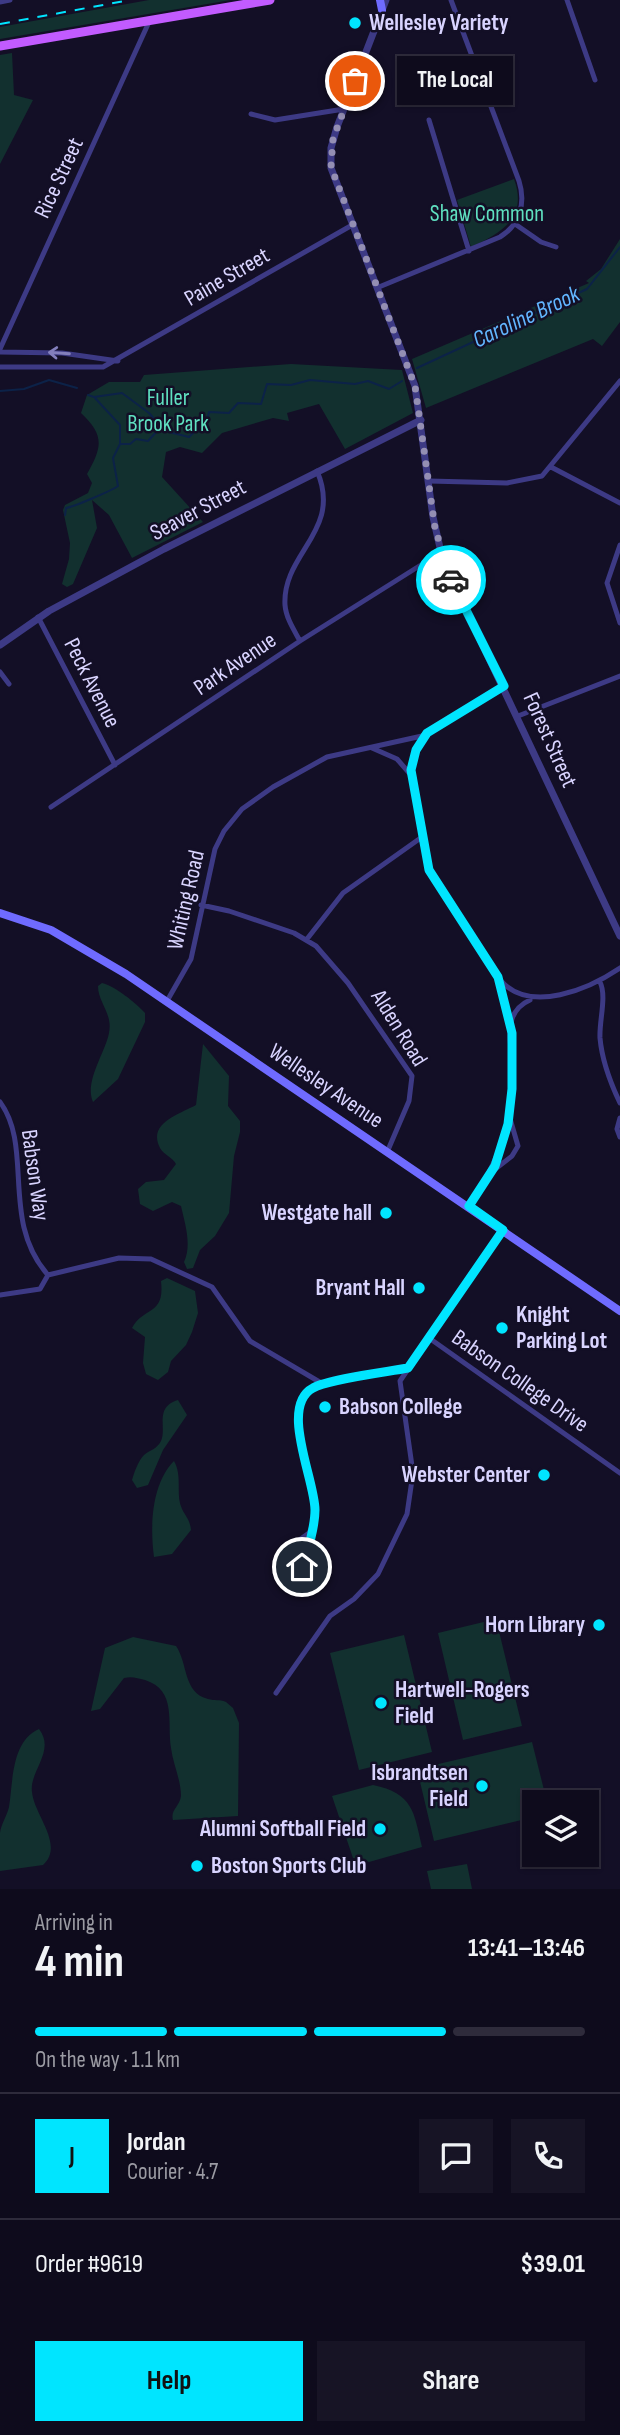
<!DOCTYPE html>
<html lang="en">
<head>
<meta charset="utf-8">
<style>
  :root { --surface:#0e0b1c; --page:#171425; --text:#f1f3f6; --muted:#9b9ba3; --line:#2e2b3b; --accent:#00e5ff }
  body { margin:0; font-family:"Sofia Sans Condensed",sans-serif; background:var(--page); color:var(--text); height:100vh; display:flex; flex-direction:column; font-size:26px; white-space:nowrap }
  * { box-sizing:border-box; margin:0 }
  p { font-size:23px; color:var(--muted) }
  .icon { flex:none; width:38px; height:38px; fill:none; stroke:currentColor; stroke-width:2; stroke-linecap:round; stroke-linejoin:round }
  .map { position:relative; height:1889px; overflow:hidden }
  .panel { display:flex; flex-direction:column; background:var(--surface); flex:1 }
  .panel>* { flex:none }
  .buttons { position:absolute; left:522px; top:1790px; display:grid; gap:14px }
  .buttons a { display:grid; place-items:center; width:77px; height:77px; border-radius:0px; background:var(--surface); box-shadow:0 2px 5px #0004,0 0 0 2px var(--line); font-size:35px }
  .pin { position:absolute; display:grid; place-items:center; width:60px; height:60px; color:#fff; margin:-30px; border:4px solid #fff; border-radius:50%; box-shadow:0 2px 7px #0007 }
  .courier { position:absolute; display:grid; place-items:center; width:70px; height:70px; margin:-35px; border:5px solid #00e5ff; border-radius:50%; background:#fff; color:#222; box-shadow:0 2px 9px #0007 }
  .bubble { position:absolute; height:49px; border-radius:0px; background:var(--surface); box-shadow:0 2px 5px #0004,0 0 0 2px var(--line); font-size:23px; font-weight:700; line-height:49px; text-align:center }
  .head em { font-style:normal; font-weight:700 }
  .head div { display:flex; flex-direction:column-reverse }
  .head { display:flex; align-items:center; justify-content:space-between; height:119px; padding:0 35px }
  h1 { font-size:46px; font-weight:700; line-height:52px }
  .bar { display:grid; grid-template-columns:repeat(4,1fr); gap:10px 7px; align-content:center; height:84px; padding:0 35px }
  .bar i { height:9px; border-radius:5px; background:var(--line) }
  .bar .selected { background:var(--accent) }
  .bar p { grid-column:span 4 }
  .line { display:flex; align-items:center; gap:18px; padding:0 35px; border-top:2px solid var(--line) }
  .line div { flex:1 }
  .round { display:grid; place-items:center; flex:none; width:74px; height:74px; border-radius:0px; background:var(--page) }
  .action { display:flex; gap:14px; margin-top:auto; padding:14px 35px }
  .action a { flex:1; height:80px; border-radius:0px; background:var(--accent); color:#111; font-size:28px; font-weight:700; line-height:80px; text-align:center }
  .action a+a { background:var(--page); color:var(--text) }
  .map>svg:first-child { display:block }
  .green { fill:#12302f }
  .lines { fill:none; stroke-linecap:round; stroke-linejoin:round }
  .stream { stroke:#0c2248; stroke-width:2 }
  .minor { stroke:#3d3a85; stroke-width:5 }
  .tertiary { stroke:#3d3a85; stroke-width:7 }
  .secondary { stroke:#6f6bff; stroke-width:8 }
  .primary { stroke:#c25bff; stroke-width:9 }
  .rail { stroke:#00e5ff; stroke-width:2; stroke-dasharray:10 9; stroke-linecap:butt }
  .oneway { stroke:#837fbc }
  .done { stroke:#948fb3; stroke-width:7; stroke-dasharray:0 12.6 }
  .route { stroke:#00e5ff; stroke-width:9 }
  .poi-dot { fill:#00e5ff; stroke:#130f26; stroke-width:2.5 }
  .labels { text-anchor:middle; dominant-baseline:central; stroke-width:5; stroke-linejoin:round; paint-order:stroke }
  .poi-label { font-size:23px; font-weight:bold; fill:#d9d4ff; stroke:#130f26; text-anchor:end }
  .street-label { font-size:23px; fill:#d9d4ff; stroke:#130f26 }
  .park-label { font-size:23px; fill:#5fe0c0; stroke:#130f26 }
  .water-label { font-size:24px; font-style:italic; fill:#62b6ff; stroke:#130f26 }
</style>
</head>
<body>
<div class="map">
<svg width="620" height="1889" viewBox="0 0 620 1889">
  <rect width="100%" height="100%" fill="#130f26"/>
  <!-- green -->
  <path class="green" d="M149,0h82l-231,39v-12z
    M12,53l2,42 19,5 -33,64v-109z
    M514,179c14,38 -12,54 -43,68l-14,-47z
    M620,239v83l-18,24 -9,-7 -167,69 -14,-49 177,-76 -3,-2 15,-12z
    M291,364l111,6 11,43 -68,36 -26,-45 -32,9 2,8 -16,-3 -51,15 -20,20 -22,-6 -14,5 -4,25 41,45 -71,36 -23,-43 -17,-15 5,28 -24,56 -6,3 -5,-3 7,-25 1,-16 -7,-33 2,-5 23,-12 4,-10 -5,-9c16,-28 17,-39 -6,-61l6,-18 22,-13h31l4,-7z
    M102,983c13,3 34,20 43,30v9l-27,57 -25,23c-9,-20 12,-49 16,-69 4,-20 -11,-30 -11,-47z
    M203,1044l26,32 -1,30 12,15v11l-6,24 -5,57 -14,23 -15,14 -7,18 -6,1 -3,-7c8,-17 1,-38 -3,-56l-9,-4 -19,9 -13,-7 -2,-15 8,-7 18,-2 12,-16c-4,-7 -12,-9 -16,-16 -13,-25 20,-34 36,-43z
    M167,1278l28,13 3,22 -6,19 -6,13 -15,16 -3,11 -10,8 -12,-6 -3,-11 2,-26 -13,-9c12,-22 33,-12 29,-47z
    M178,1400l9,15 -24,35 -15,35 -11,3 -5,-8c2,-7 6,-19 12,-25 6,-5 13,-6 17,-14 6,-13 -7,-34 17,-41z
    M174,1461c9,16 1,33 8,48 4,8 8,11 9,21l-19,24 -18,3c-4,-29 -3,-73 20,-96z
    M496,1619l26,107 -59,14 -25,-107z
    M404,1635l28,117 -73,18 -29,-117z
    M133,1637l43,9c12,17 7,47 32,53 7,2 11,0 18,3l7,6 6,15 -1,93 -65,4c-3,-10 7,-14 8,-24 0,-16 -8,-32 -10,-48 -4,-26 6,-58 -26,-68 -8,-2 -13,-4 -21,-2l-24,31 -9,2 14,-63z
    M39,1729c17,22 -10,42 -7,63 2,23 33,53 11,73l-43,6c0,-12 0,-26 0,-38 1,-9 7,-17 9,-26 4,-24 2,-66 30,-78z
    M532,1742l15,60h-13v15l-100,24 -17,-72z
    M373,1785c40,8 41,27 49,62l-53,15 -16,-4 -21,-62z
    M467,1864l5,25h-41l-4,-18z"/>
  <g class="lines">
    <!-- stream -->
    <path class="stream" d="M417,368l170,-79 33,-42
      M0,391l24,-2 25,-9 28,8
      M88,395l6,2 28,-4 27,20 16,18 24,6 8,-8h8l4,-17 20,1 9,-10 23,1 6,-20 24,1 19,-5 45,4 13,-3 21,8 13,-8
      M95,398l25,27v19
      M65,515l1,-7c7,-1 45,-17 52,-22l-5,-28 7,-14h10l6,-5 12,2 12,-13"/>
    <!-- minor -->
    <path class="minor" d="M567,0l28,80
      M0,2l10,-2
      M251,114l24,6 69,-11
      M429,120l40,131
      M515,224l26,18 15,5
      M379,287l121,-50c20,-12 26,-34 19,-56l-68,-181
      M0,349l149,-327
      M0,352l62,1 56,8
      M0,367h103l251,-143
      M551,467l69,36
      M429,481l78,2 35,-7 78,-95
      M620,545l-13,38 13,40
      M38,617l77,148
      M300,641c-6,-11 -14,-23 -15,-36 -3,-52 58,-74 32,-134
      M0,672l9,12
      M518,716l102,-40
      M425,736l-11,19 -3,22 16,86 9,20 65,98c30,33 88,8 119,-13
      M372,748l25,11 14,16
      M51,807l249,-166 140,-88
      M201,905l28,6 65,22 22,13 32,37 64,93 -3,25 -21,49
      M307,939l36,-46 79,-56
      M500,982l10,38
      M600,982c7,14 -1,39 0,56 2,23 10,44 20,65
      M167,1001l24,-42 24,-110 9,-18 18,-22 31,-22 54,-30 95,-21 82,-50
      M0,1102c34,46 0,119 48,173l-8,14 -40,6
      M620,1118l-3,11 3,8
      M494,1170l18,-14 6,-10 -9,-31
      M469,1206c29,-44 43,-79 44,-132 0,-16 -6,-40 -1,-55 3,-9 9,-15 18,-19
      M48,1275l71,-17 32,1 61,28 38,54 73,43 84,-16
      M429,1338l74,-108
      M309,1533c2,14 -3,36 -16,40l-7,-1 -7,-8 2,-11 28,-20c3,-6 6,-13 6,-21 3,-39 -45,-109 8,-128
      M276,1693l54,-77 24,-17 24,-25 29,-60 6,-41 -13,-92 29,-43 191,135"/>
    <!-- tertiary -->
    <path class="tertiary" d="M386,0l-49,127 -6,21v20l84,218 18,131 10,44 177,375
      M0,645l49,-34 115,-62 257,-129"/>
    <!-- secondary -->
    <path class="secondary" d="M380,0l2,10
      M0,913l51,17 75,44 494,337"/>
    <!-- primary -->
    <path class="primary" d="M0,46l270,-46"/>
    <!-- rail -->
    <path class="rail" d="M0,24l130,-24"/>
  </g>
  <!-- one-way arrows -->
  <defs><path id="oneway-shaft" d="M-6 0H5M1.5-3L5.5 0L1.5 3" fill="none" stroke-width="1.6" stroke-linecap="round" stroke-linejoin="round" transform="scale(1.75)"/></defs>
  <use class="oneway" href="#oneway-shaft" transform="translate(59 353) rotate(-176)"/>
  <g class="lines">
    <!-- done -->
    <path class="done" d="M355,81l-22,58 -2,28 84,219 20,142 16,52"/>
    <!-- route -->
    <path class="route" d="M302,1567c6,-15 13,-42 13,-57 0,-30 -36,-104 -2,-122 16,-9 74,-16 95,-20l95,-138 -34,-24 26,-40 13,-42 4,-35v-56l-14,-56 -69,-107 -18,-100 5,-20 11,-17 77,-47 -53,-106"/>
  </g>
  <!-- markers -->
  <g class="poi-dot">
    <circle cx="355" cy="23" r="7"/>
    <circle cx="386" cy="1213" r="7"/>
    <circle cx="419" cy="1288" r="7"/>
    <circle cx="502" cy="1328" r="7"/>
    <circle cx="325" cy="1407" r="7"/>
    <circle cx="544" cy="1475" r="7"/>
    <circle cx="599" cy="1625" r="7"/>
    <circle cx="381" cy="1703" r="7"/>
    <circle cx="482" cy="1786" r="7"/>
    <circle cx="380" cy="1829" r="7"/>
    <circle cx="197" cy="1866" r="7"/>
  </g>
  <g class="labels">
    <!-- poi labels -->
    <g class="poi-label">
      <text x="369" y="23" text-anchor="start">Wellesley Variety</text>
      <text x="372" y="1213">Westgate hall</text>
      <text x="405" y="1288">Bryant Hall</text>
      <text x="516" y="1315" text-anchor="start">Knight<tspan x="516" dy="26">Parking Lot</tspan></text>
      <text x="339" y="1407" text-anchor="start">Babson College</text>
      <text x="530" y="1475">Webster Center</text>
      <text x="585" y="1625">Horn Library</text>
      <text x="395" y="1690" text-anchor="start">Hartwell-Rogers<tspan x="395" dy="26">Field</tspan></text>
      <text x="468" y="1773">Isbrandtsen<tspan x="468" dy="26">Field</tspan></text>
      <text x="366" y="1829">Alumni Softball Field</text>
      <text x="211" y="1866" text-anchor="start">Boston Sports Club</text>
    </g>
    <!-- street labels -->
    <g class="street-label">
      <text transform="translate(59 178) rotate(-65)">Rice Street</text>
      <text transform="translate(227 277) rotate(-30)">Paine Street</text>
      <text transform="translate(198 510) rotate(-28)">Seaver Street</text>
      <text transform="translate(235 664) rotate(-34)">Park Avenue</text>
      <text transform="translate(92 683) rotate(63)">Peck Avenue</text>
      <text transform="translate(550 740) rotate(66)">Forest Street</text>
      <text transform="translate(186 900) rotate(-77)">Whiting Road</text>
      <text transform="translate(399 1028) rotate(58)">Alden Road</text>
      <text transform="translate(326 1086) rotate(34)">Wellesley Avenue</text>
      <text transform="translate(35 1175) rotate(82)">Babson Way</text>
      <text transform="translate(520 1381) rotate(35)">Babson College Drive</text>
    </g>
    <!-- park labels -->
    <g class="park-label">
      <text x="487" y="214">Shaw Common</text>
      <text x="168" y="398">Fuller<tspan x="168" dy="26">Brook Park</tspan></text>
    </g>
    <!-- water labels -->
    <g class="water-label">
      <text transform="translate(526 317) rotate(-25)">Caroline Brook</text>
    </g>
  </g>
</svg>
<div class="buttons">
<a><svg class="icon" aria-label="layers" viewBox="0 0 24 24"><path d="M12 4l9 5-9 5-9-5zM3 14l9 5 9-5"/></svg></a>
</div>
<div class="pin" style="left:355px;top:81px;background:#ea580c"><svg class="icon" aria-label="bag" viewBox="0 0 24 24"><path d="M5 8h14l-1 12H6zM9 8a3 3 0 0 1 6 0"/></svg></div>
<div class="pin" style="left:302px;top:1567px;background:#1f2937"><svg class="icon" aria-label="home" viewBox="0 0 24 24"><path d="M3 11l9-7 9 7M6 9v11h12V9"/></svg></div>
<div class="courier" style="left:451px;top:580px"><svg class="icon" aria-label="car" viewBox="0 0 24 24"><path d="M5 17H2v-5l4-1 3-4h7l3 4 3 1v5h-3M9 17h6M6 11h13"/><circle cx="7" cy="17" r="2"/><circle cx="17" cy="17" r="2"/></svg></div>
<div class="bubble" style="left:397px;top:56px;width:116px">The Local</div>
</div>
<section class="panel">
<div class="head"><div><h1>4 min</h1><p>Arriving in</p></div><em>13:41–13:46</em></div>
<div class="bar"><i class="selected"></i><i class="selected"></i><i class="selected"></i><i></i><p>On the way · 1.1 km</p></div>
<div class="line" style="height:126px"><b class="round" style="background:var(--accent);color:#111">J</b><div><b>Jordan</b><p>Courier · 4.7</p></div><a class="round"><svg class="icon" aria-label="chat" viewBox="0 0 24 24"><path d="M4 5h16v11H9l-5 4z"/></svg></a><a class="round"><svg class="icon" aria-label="phone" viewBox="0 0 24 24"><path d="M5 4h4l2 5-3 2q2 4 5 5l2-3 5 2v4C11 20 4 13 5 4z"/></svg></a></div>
<div class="line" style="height:91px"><div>Order #9619</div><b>$39.01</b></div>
<div class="action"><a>Help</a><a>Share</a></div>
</section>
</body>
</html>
